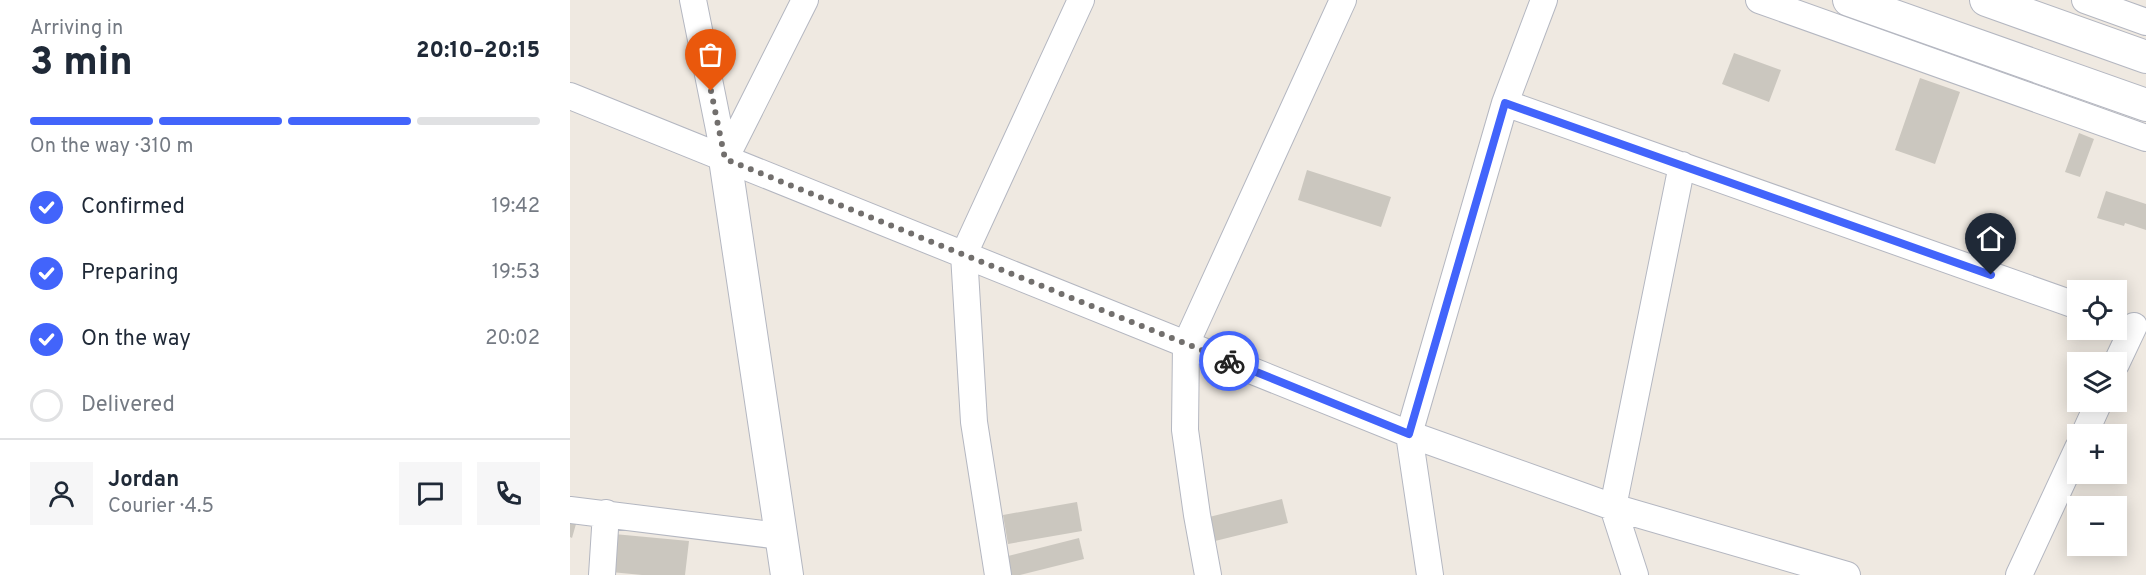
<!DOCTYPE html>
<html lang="en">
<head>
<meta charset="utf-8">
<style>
  :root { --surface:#fff; --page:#f6f6f7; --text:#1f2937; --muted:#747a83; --line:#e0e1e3; --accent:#4264fb }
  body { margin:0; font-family:Overpass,sans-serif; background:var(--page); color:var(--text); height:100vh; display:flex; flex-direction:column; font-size:22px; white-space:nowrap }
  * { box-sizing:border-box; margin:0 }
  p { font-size:20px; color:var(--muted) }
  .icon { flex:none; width:33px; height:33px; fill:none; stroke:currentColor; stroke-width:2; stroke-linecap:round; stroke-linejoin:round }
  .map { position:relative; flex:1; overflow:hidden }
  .panel { display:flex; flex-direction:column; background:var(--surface); width:570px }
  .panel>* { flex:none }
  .buttons { position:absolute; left:1497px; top:280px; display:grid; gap:12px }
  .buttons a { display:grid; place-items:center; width:60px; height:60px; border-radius:0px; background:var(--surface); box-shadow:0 3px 15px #0003; font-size:30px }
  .pin { position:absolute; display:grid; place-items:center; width:51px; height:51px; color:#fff; margin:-62px -26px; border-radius:50% 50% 50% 0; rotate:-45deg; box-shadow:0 0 6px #0007 }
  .pin .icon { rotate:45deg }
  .courier { position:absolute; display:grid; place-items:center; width:60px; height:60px; margin:-30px; border:4px solid #4264fb; border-radius:50%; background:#fff; color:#222; box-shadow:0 2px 8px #0007 }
  .head em { font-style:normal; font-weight:800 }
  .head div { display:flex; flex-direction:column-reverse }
  .head { display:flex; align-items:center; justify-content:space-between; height:102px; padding:0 30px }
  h1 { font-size:39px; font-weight:800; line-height:45px }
  .bar { display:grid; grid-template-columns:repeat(4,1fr); gap:9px 6px; align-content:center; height:72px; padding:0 30px }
  .bar i { height:8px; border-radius:4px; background:var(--line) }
  .bar .current { background:var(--accent) }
  .bar p { grid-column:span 4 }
  .line { display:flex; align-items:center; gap:15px; padding:0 30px; border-top:2px solid var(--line) }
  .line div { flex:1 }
  .round { display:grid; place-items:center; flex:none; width:63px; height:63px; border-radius:0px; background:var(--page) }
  ol { padding:0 30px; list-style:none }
  li { display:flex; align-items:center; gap:18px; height:66px }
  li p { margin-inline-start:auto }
  li .icon { padding:6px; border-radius:50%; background:var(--accent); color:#fff; stroke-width:4 }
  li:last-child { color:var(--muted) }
  li i { width:33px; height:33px; border:3px solid var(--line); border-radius:50% }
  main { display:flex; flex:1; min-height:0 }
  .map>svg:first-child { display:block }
  .building { fill:#cbc7bf }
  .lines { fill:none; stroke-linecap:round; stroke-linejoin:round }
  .minor-casing { stroke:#b4b7c1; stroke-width:28 }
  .tertiary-casing { stroke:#b4b7c1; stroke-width:34 }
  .minor { stroke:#fff; stroke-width:26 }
  .tertiary { stroke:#fff; stroke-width:32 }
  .done { stroke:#726f6d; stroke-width:6; stroke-dasharray:0 10.8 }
  .route { stroke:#4264fb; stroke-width:8 }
</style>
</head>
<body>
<main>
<section class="panel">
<div class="head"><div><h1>3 min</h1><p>Arriving in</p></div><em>20:10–20:15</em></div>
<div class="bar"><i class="current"></i><i class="current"></i><i class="current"></i><i></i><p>On the way · 310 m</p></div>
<ol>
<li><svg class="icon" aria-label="check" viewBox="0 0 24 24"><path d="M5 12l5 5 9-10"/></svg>Confirmed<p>19:42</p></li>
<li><svg class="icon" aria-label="check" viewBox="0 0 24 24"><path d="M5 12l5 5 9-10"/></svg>Preparing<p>19:53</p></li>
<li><svg class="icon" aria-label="check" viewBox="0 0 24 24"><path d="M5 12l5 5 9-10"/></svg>On the way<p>20:02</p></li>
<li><i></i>Delivered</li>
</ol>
<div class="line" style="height:108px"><a class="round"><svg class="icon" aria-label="person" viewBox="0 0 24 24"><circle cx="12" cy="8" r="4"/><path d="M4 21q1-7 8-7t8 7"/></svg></a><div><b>Jordan</b><p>Courier · 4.5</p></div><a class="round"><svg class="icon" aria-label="chat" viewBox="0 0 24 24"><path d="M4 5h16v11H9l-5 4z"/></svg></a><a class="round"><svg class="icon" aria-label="phone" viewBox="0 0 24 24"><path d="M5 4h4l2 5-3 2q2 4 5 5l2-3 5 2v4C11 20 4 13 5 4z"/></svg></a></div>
</section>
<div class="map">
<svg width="1576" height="575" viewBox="0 0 1576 575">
  <rect width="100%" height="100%" fill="#efe9e1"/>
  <!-- building -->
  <path class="building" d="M1164,53l47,17 -12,32 -47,-18z
    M1350,78l40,14 -25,72 -40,-14z
    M1509,133l15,6 -14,38 -15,-5z
    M737,170l84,27 -10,30 -83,-27z
    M1536,191l40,13v26l-21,-7 -1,3 -27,-8z
    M712,499l6,24 -77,19 -6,-24z
    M507,502l5,29 -74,13 -5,-29z
    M0,522l6,2 -4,14 -2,-1z
    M44,534l75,7 -4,34h-43l-31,-3z
    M509,538l5,21 -64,16h-16l-4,-17z"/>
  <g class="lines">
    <!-- minor casing -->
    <g class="minor-casing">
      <path id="minor" d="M123,0l32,159
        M1189,0l387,138
        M1515,0l61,22
        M0,96l839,338 204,73 234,68
        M935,103l573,203
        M155,159l80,-159
        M1546,364l18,-38
        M1514,435l15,-33
        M0,510l210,26
        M32,575l4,-62
        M428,575l-24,-153 -10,-168 117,-254
        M638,575l-11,-60 -12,-85 1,-86 157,-344
        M860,575l-21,-141 96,-331 39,-103
        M1065,575l-22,-68 69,-342
        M1449,575l59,-127"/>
    </g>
    <!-- tertiary casing -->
    <g class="tertiary-casing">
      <path id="tertiary" d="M1279,0l297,105
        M1416,0l160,57
        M155,159l62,416"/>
    </g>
    <!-- minor -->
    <use href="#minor" class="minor"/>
    <!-- tertiary -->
    <use href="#tertiary" class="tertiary"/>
  </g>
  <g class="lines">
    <!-- done -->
    <path class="done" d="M141,91l14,68 504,202"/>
    <!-- route -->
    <path class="route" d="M659,361l180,73 96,-331 486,172"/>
  </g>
</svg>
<div class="buttons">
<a><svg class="icon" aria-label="locate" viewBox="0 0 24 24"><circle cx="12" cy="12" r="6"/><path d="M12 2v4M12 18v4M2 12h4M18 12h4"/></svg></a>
<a><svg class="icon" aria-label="layers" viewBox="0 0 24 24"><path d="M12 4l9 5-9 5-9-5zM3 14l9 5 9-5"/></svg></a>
<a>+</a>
<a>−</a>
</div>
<div class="pin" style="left:141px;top:91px;background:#ea580c"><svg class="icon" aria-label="bag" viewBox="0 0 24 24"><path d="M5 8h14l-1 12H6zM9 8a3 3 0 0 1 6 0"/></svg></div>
<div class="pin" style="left:1421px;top:275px;background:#1f2937"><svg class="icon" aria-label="home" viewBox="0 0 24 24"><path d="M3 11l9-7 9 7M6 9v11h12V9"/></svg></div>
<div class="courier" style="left:659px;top:361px"><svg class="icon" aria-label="bike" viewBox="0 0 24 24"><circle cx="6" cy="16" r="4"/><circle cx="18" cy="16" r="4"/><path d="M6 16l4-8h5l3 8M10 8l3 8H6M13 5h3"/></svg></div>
</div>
</main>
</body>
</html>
